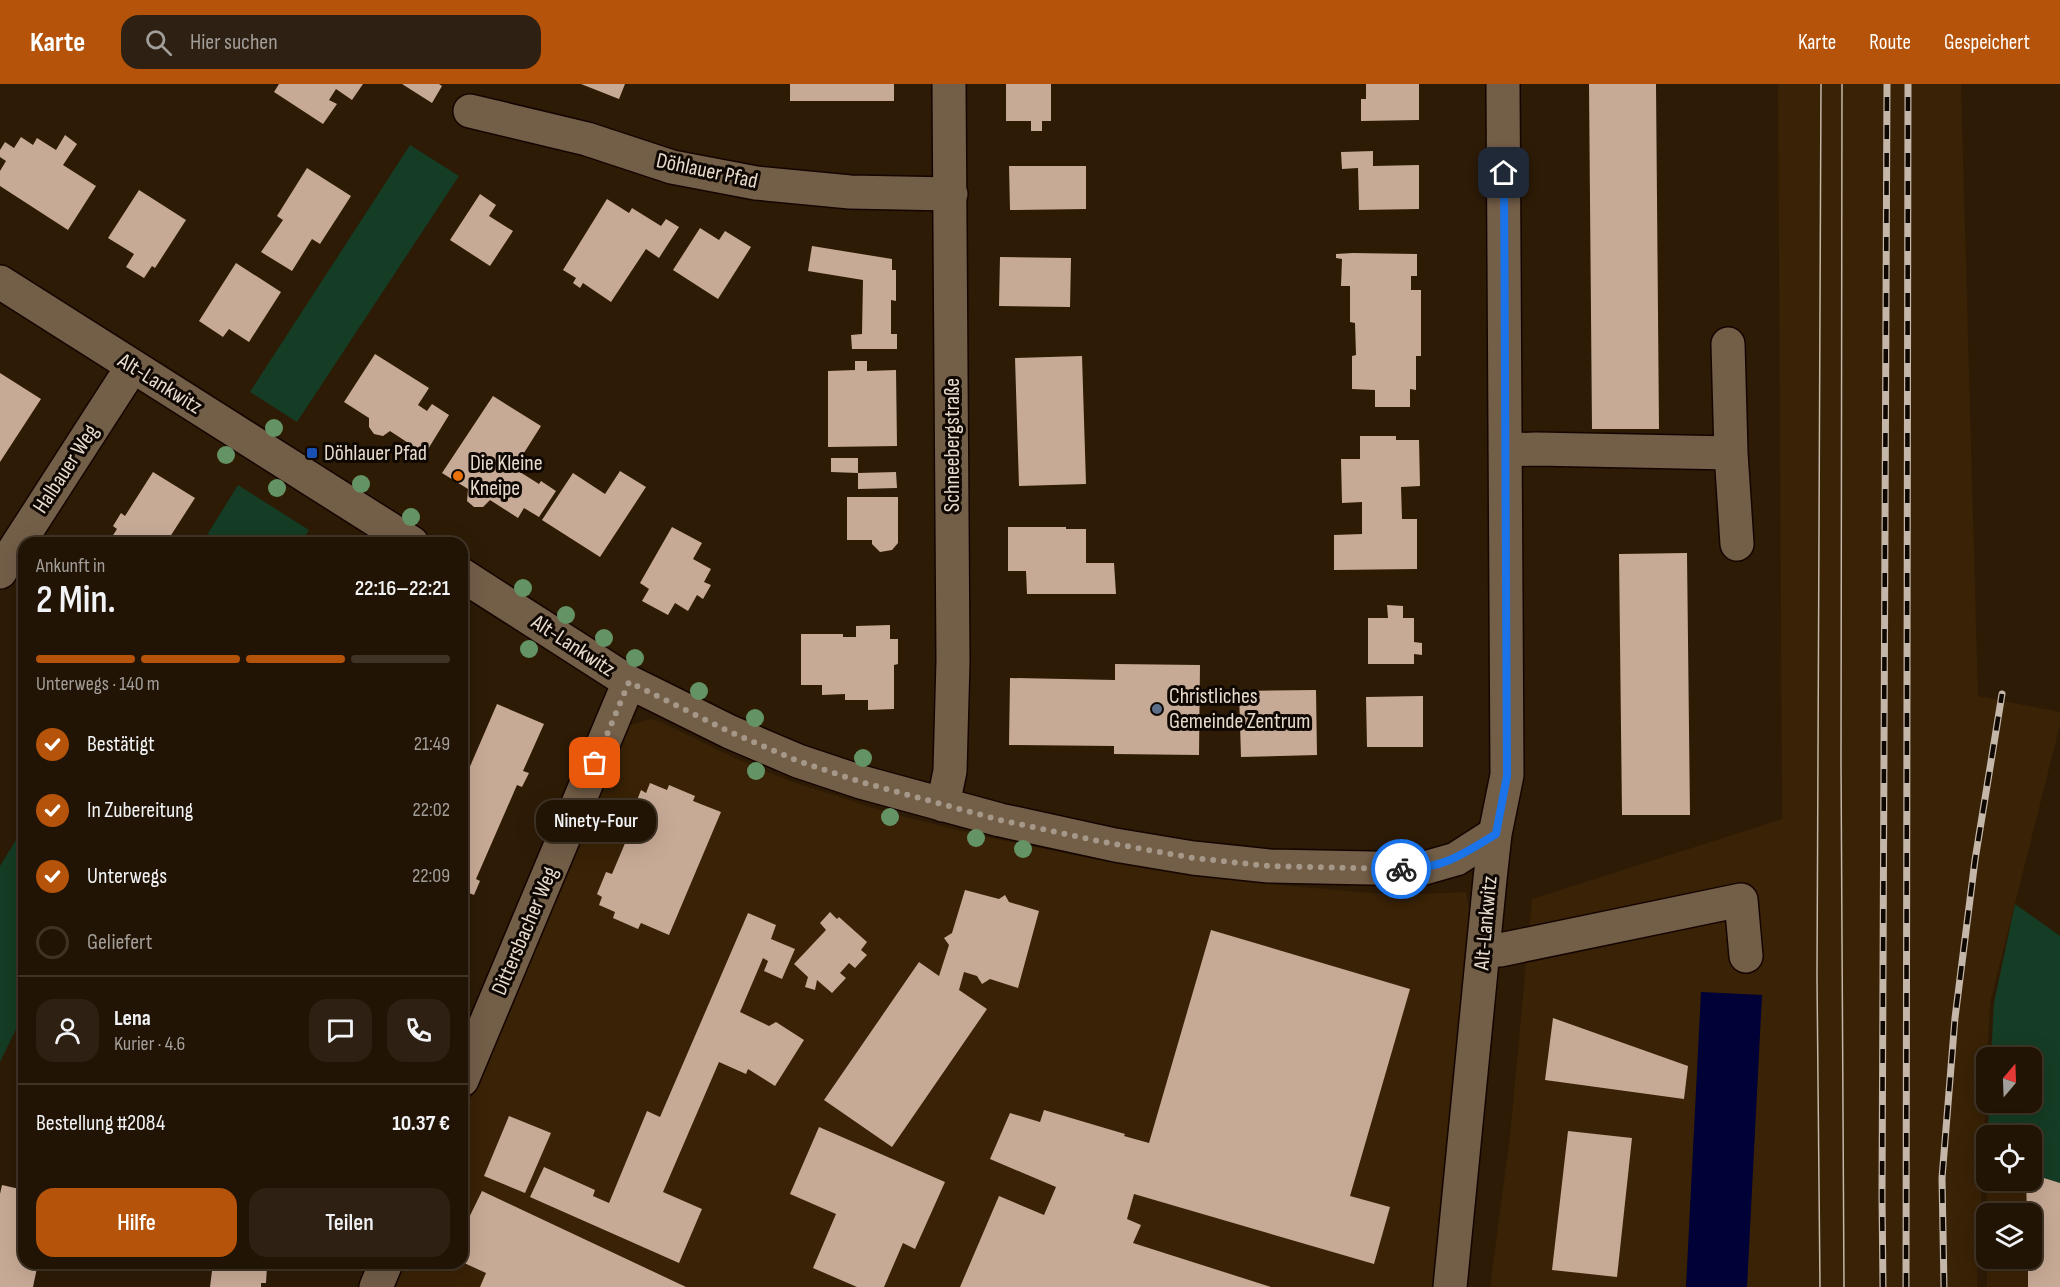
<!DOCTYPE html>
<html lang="de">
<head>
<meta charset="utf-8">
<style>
  :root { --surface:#221404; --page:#2e2113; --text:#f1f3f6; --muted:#a29e9a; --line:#3f3326; --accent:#b45309 }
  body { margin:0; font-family:"Sofia Sans Condensed",sans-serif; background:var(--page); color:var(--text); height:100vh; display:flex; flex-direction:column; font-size:22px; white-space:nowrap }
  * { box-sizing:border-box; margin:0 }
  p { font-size:20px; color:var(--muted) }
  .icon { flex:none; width:33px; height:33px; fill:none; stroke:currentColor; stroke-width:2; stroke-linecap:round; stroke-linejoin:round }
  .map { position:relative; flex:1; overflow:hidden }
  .details { position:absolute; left:18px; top:453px; width:450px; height:732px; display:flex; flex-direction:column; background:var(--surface); border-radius:18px; box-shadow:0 6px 24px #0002,0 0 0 2px var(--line) }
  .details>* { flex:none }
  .needle { width:39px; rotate:19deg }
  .tools { position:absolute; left:1976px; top:963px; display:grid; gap:12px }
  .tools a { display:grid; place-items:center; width:66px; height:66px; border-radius:12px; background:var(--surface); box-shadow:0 6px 24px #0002,0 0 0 2px var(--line); font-size:30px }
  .pin { position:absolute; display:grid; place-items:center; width:51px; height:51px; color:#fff; margin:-26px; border-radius:12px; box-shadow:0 3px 9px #0006 }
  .courier { position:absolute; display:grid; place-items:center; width:60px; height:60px; margin:-30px; border:4px solid #1a73e8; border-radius:50%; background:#fff; color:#222; box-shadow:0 2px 8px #0007 }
  .bubble { position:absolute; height:42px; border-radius:18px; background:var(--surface); box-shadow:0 6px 24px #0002,0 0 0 2px var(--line); font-size:20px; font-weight:600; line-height:42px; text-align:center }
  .overview em { font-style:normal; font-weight:600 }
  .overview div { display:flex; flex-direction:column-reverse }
  .overview { display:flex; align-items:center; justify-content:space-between; height:102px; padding:0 18px }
  h1 { font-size:39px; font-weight:600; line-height:45px }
  .bar { display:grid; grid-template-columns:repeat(4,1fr); gap:9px 6px; align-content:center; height:72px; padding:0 18px }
  .bar i { height:8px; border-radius:4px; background:var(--line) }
  .bar .current { background:var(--accent) }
  .bar p { grid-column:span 4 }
  .line { display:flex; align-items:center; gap:15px; padding:0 18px; border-top:2px solid var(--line) }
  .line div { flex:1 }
  .round { display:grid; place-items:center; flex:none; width:63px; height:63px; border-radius:18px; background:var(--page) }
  ol { padding:0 18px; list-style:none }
  li { display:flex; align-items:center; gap:18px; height:66px }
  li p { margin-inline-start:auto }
  li .icon { padding:6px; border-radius:50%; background:var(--accent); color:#fff; stroke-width:4 }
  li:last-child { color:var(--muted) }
  li i { width:33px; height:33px; border:3px solid var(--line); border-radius:50% }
  .cta { display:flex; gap:12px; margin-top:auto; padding:12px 18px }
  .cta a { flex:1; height:69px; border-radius:18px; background:var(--accent); color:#fff; font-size:24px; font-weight:600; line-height:69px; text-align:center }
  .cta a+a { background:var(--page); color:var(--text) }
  header { display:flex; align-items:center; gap:36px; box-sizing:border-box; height:84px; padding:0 30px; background:var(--accent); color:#fff }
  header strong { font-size:28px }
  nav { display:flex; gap:33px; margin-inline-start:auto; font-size:21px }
  .search { width:420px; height:54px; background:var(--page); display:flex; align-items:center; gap:15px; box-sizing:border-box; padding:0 21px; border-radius:18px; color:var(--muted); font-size:22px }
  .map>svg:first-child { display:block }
  .built { fill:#392206 }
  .green { fill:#153c24 }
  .water { fill:#000136 }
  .building { fill:#c7aa96 }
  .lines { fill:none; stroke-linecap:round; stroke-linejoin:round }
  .minor-casing { stroke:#150500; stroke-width:36 }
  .minor { stroke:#735e48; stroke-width:33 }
  .tram { stroke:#c4b6a8; stroke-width:1.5 }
  .rail-casing { stroke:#c4b6a8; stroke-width:7 }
  .rail { stroke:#0f0802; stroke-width:4.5; stroke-dasharray:14; stroke-linecap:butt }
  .tree { fill:#649466 }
  .done { stroke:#a69888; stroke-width:6; stroke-dasharray:0 10.8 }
  .route { stroke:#1a73e8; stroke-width:8 }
  .transit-dot { fill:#1a4fb4; stroke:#0f0802; stroke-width:2 }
  .food-dot { fill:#e8710a; stroke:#0f0802; stroke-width:2 }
  .service-dot { fill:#5c6f8a; stroke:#0f0802; stroke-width:2 }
  .labels { text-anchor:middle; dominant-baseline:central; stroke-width:6; stroke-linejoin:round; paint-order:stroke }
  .street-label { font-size:22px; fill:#e7dbce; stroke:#0f0802 }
  .poi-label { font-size:22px; fill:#e7dbce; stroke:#0f0802; text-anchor:start }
</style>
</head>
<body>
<header>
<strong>Karte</strong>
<div class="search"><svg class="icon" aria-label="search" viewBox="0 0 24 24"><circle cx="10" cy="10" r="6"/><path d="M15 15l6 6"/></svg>Hier suchen</div>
<nav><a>Karte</a><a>Route</a><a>Gespeichert</a></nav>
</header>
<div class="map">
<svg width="2060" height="1203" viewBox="0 0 2060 1203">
  <rect width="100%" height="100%" fill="#2d1b06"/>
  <!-- built -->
  <path class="built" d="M1778,0h183l17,612 82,16v13l-70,278 -13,284h-487l20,-151 22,-237 250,-80z
    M650,635l9,2 74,36 57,24 96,31 96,24 112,23 162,24 140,12 70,-3 6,31 -38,364h-1041l10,-24h59v-143l160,-386 8,-9z
    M2031,1090l29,9v104h-73v-28l44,-1v-44l-44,-1v-32l44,-1z"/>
  <!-- green -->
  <path class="green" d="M410,61l49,31 -162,246 -47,-30z
    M238,401l71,45 -8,13h-99z
    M24,743v186l-24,49v-196z
    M2015,820l45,32v247l-29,-9v-38l-43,-1 1,-32 42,-1v-44l-40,-1 3,-54z"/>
  <!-- water -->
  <path class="water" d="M1701,908l61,3 -15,292h-61z"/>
  <!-- building -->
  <path class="building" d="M279,0h84l-11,16 -16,-11 -7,11 8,4 -14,20 -49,-32z
    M402,0h37l3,2 -10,17z
    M581,0h44l-6,15z
    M790,0h104v17h-104z
    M1006,0h45v37h-9v10h-11v-10h-25z
    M1366,0h53v36l-58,1v-22h5z
    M1589,0h67l3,345h-67z
    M65,51l12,9 -14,21 33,21 -28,44 -68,-44v-15l6,-10 -6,-4v-7l5,-8 9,6 7,-11 12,8 4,-7 19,12z
    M1373,67v15l46,-1v44l-60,1 -1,-42 -16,1 -1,-17z
    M1009,82h77v43l-76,1z
    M307,84l44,28 -31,48 -8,-5 -20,32 -31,-19 22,-32 -6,-4z
    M139,106l47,30 -31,48 -3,-2 -8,12 -18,-11 8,-13 -26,-16z
    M480,110l16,11 -7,11 24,15 -23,35 -40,-26z
    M607,115l22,14 3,-5 29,18 5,-7 13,8 -20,31 -13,-9 -35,53 -28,-19 -3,5 -7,-5 3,-5 -13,-8z
    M700,144l19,12 6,-9 26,16 -33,52 -45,-29z
    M812,162l80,13v11h4v31l-5,-1v34h6v15h-45l-1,-14 11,-1 1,-54 -55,-9z
    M1353,169l64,1v22h-6v14h10v66h-5v34l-6,-1v18h-35v-17l-23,-1v-33l4,-1 -1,-32 -5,-1v-36h-9l1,-27 -6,-1v-4z
    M1000,173l71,1 -1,49 -71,-1z
    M236,179l45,29 -32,50 -20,-13 -6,8 -24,-16z
    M375,270l54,34 -11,17 9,6 5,-7 17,11 -24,39 -35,-23 -7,5 -9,-2 -5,-7v-9l-25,-16z
    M1082,272l4,128 -67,2 -4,-128z
    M855,277h12v10l29,-1 1,76 -69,1v-76l27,-1z
    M0,289l41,26 -41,63z
    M493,312l48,30 -19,30 -3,-1 -7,12 27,17 2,-3 15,10 -17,26 -15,-9 -6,10 -28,-18 -7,7h-9l-7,-6 1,-12 -26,-16z
    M1360,352h36v4h23l1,46 -19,1 1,32h15v50l-83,1v-35l28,-1v-32l-20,1 -1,-44h19z
    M831,374h27v15l-27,-1z
    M620,387l26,16 -46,70 -58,-37 31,-47 32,21z
    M153,388l42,26 -29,45h-58l9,-14 -4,-3 8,-13 4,3z
    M896,388l1,16 -39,1v-16z
    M847,413h51v46l-6,7 -12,2 -8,-8v-4h-25z
    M672,443l30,16 -9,16 18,10 -7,13 7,3 -8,14 -6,-4 -9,16 -13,-8 -7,12 -26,-14 7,-12 -9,-6z
    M1008,443h58v2h20v34h28l2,31h-89l-1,-23h-18z
    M1687,469l3,262h-68l-3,-261z
    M1387,521l16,1v12h11v24l8,1v12l-8,-1v10h-46v-46h20z
    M890,541v14h8v25l-4,1v44l-26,1v-10h-23v-6l-23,1v-10h-21v-51h42v3h13v-11z
    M1115,580l85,1 -1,90 -85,-1v-8l-105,-1 1,-67 105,2z
    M1316,606l1,65 -76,2 -2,-66z
    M1423,612v51h-56l-1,-50z
    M497,620l47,20 -21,47 6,2 -7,14 -5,-2 -41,94 4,2 -6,14 -5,-2 -7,17v-125z
    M650,699l17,7 2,-5 26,11 -2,5 28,11 -52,123 -28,-12 -3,6 -25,-11 2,-6 -16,-7 3,-8 -5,-3 9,-22 6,2 25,-59 -5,-2 9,-23 5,3z
    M965,806l34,9 6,-4 4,7 30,9 -21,77 -28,-9 -8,5 -5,-8 -13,-4 -5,18 28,19 -95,138 -68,-47 95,-138 20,14 10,-31 -5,-7 8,-5z
    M830,828l7,7 2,-2 28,25 -6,8 6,5 -12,13 -6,-5 -9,10 6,5 -14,15 -15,-13 -2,10 -10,-3 3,-10 -14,-13 32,-34 -6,-7z
    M748,829l28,12 -5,14 24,10 -13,30 -18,-8 4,-10 -5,-3 -23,54 29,14 7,-4 28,18 -29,46 -27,-17 -2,5 -27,-12 -56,130 39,17 -23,54 -149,-66 14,-30 51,23 -2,6 16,7 38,-92 13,6z
    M1211,846l199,59 -60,207 40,11 -16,57 -240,-70 -7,25 14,6 -8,18 138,44h-311l39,-91 45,19 12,-28 -66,-28 20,-46 30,9 4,-12 81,24 -1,2 25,7z
    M1553,934l135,48 -4,33 -139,-19z
    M509,1032l42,17 -26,60 -41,-17z
    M819,1043l126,55 -30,67 -12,-6 -19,44h-27l-44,-19 23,-54 -46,-20z
    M1568,1047l64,7 -15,139 -65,-7z
    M2031,1090l29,9v104h-32v-29h3v-44h-4l-1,-34h5z
    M2,1101l22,5v73h14l-5,24h-33v-93z
    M482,1107l204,96h-206l6,-14 -24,-11v-30z
    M213,1179h50v2l4,1 -1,17h-5v4h-51z"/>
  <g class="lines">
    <!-- minor casing -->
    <g class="minor-casing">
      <path id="minor" d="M470,27l117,28 85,28 84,16 94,9 101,2
        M0,198l412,261
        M1728,260l3,109 6,91
        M1505,366l31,-1 195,4
        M0,488l132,-205
        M462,491l167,107 101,50 68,29 63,21 139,38 115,25 78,13 76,8 152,3 35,-10 39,-25
        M943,721l7,-34 3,-110 -4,-577
        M1484,866h16l241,-50 5,56
        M462,996l167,-398
        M376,1203l10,-24
        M1450,1203l40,-408 5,-45 12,-59 -4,-691"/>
    </g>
    <!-- minor -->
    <use href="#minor" class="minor"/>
    <!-- tram -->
    <path class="tram" d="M1842,0l-1,678 3,525
      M1820,1203l-3,-310 4,-893"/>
    <!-- rail casing -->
    <g class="rail-casing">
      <path id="rail" d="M1883,1203l-1,-91 5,-1112
        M1906,1203l2,-1203
        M1944,1203l-2,-109 13,-160 20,-158 27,-166"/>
    </g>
    <!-- rail -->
    <use href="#rail" class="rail"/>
  </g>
  <!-- trees -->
  <g class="tree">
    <circle cx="274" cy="344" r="9"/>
    <circle cx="226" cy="371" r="9"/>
    <circle cx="361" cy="400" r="9"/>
    <circle cx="277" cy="404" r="9"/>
    <circle cx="411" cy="433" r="9"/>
    <circle cx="523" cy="504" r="9"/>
    <circle cx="566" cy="531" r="9"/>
    <circle cx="604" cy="554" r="9"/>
    <circle cx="529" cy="565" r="9"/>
    <circle cx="635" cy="574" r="9"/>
    <circle cx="699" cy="607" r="9"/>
    <circle cx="755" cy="634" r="9"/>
    <circle cx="863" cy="674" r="9"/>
    <circle cx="756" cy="687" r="9"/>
    <circle cx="890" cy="733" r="9"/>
    <circle cx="976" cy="754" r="9"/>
    <circle cx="1023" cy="765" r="9"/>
  </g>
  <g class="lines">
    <!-- done -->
    <path class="done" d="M595,679l34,-81 101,50 68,29 63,21 139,38 98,21 95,17 76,8 132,3"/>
    <!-- route -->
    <path class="route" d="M1401,785c41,0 61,-14 95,-35l11,-58 -3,-603"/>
  </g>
  <!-- markers -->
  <rect class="transit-dot" x="306" y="363" width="12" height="12" rx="3"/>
  <circle class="food-dot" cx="458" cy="392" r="6"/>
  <circle class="service-dot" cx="1157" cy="625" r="6"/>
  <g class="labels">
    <!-- street labels -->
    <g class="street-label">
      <text transform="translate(707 87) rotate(12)">Döhlauer Pfad</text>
      <text transform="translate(160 300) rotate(32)">Alt-Lankwitz</text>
      <text transform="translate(952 361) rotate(-90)">Schneebergstraße</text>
      <text transform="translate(66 385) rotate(-57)">Halbauer Weg</text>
      <text transform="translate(573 562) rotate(33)">Alt-Lankwitz</text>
      <text transform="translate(1486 839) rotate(-85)">Alt-Lankwitz</text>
      <text transform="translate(525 847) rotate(-67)">Dittersbacher Weg</text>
    </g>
    <!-- poi labels -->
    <g class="poi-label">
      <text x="324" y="369">Döhlauer Pfad</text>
      <text x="470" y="379">Die Kleine<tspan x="470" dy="25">Kneipe</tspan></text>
      <text x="1169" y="612">Christliches<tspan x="1169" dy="25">Gemeinde Zentrum</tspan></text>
    </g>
  </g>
</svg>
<div class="tools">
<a><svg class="needle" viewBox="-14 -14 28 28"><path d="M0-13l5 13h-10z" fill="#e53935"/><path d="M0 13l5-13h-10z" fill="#a29e9a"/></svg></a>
<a><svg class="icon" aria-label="locate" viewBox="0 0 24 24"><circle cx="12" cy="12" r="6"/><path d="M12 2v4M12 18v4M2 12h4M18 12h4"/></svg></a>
<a><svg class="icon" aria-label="layers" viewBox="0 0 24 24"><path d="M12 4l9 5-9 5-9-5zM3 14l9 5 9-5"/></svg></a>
</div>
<div class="pin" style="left:595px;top:679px;background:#ea580c"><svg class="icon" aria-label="bag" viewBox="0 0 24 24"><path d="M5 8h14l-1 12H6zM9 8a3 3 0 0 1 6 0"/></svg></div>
<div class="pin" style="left:1504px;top:89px;background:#1f2937"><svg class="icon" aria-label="home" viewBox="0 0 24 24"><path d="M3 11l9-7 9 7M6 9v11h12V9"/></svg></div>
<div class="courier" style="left:1401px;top:785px"><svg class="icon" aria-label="bike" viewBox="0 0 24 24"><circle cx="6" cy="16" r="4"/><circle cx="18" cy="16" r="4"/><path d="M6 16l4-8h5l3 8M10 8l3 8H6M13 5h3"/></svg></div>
<div class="bubble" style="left:536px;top:716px;width:120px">Ninety-Four</div>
<section class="details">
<div class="overview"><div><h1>2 Min.</h1><p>Ankunft in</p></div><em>22:16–22:21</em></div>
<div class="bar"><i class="current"></i><i class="current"></i><i class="current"></i><i></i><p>Unterwegs · 140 m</p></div>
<ol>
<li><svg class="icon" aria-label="check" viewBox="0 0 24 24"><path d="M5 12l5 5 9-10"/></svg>Bestätigt<p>21:49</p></li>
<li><svg class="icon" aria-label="check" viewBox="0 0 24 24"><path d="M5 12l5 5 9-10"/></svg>In Zubereitung<p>22:02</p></li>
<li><svg class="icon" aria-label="check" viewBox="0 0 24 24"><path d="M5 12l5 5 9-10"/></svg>Unterwegs<p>22:09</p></li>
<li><i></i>Geliefert</li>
</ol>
<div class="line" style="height:108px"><a class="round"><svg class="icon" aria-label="person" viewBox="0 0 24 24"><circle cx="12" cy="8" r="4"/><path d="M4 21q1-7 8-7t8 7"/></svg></a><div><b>Lena</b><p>Kurier · 4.6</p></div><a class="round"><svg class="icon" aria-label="chat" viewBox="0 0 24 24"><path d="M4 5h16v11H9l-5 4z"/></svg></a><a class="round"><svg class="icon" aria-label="phone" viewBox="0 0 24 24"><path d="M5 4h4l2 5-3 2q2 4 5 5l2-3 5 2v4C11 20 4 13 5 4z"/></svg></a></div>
<div class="line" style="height:78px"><div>Bestellung #2084</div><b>10.37 €</b></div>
<div class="cta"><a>Hilfe</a><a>Teilen</a></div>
</section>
</div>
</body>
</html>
